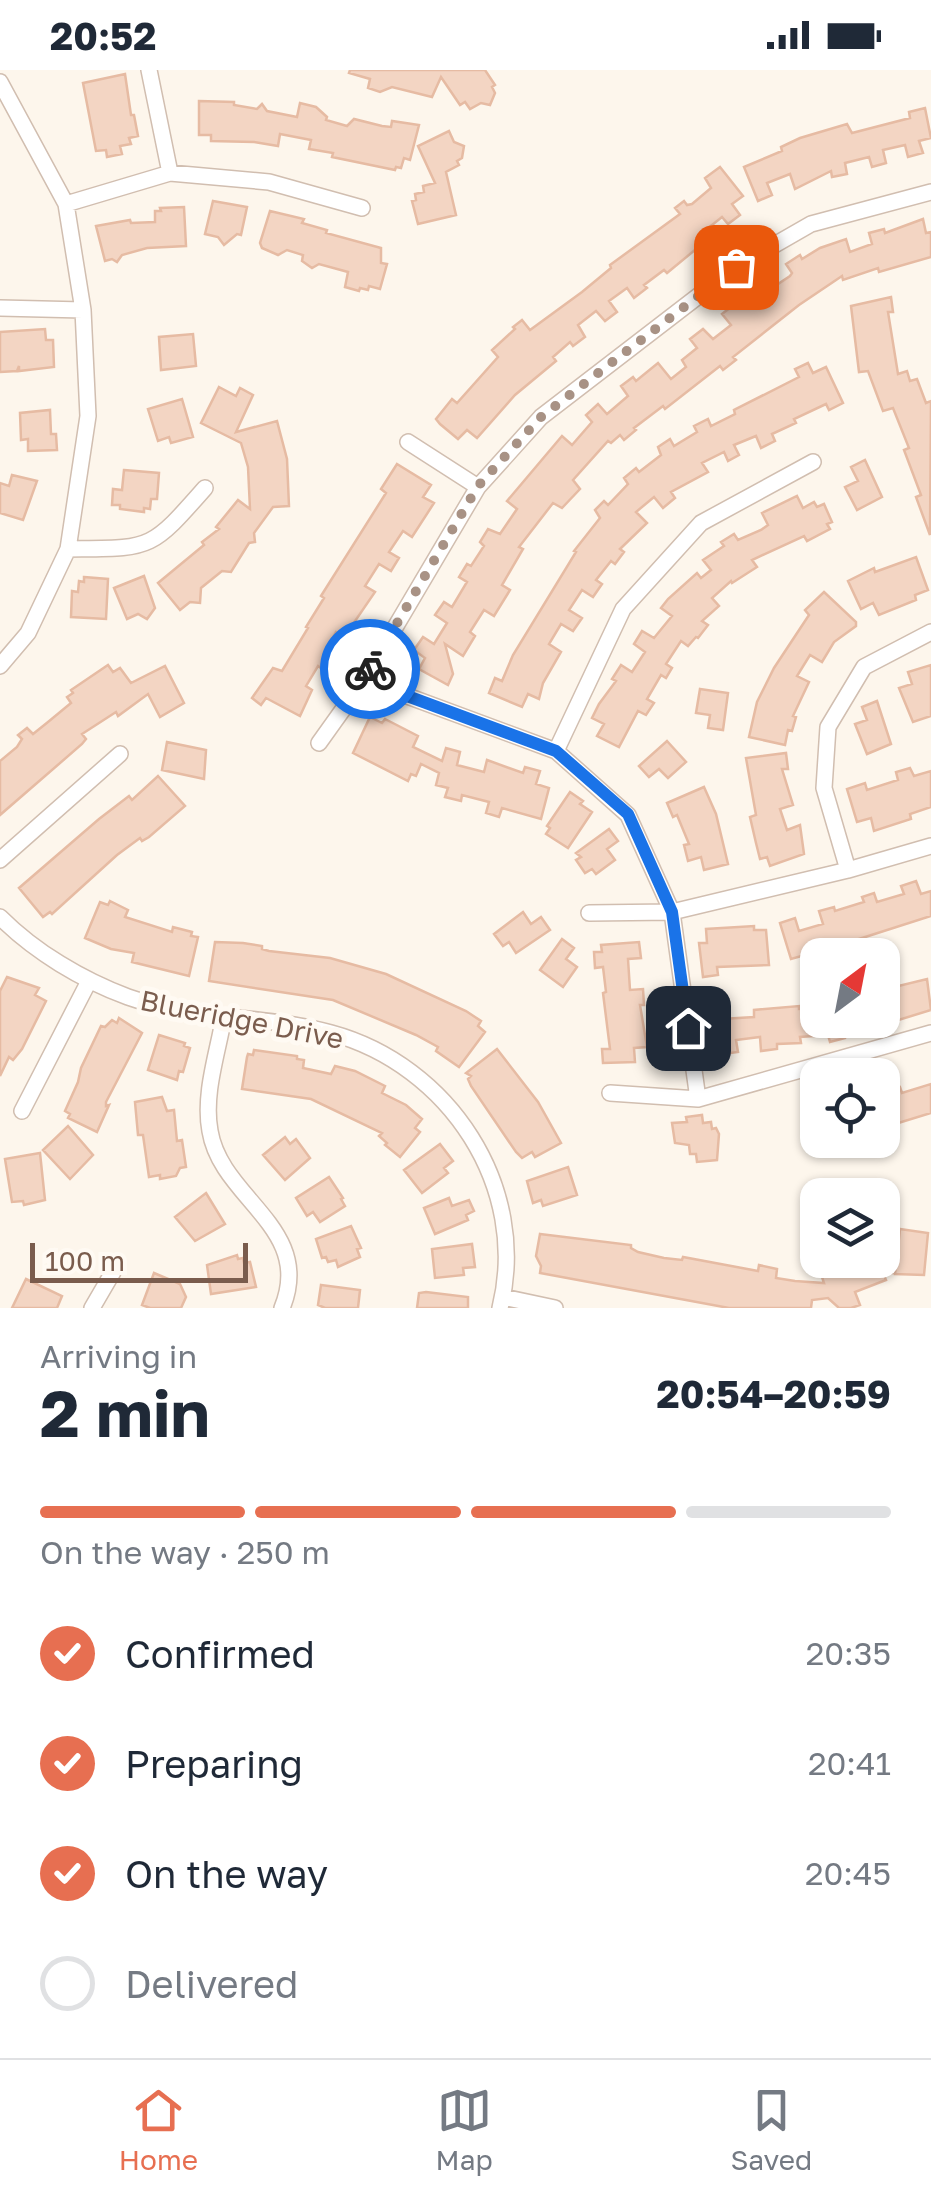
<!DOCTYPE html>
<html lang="en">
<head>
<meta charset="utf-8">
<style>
  :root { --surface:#fff; --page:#f2f2f3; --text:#1f2937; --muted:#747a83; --line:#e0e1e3; --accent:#e76f51 }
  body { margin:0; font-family:"Golos Text",sans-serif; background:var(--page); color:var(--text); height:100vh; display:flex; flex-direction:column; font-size:38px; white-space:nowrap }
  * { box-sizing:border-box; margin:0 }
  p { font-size:32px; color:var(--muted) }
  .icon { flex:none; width:55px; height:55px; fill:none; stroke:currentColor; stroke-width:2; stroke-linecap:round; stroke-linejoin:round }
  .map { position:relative; height:1238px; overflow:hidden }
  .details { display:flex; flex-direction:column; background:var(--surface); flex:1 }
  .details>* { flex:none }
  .needle { width:65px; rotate:32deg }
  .tools { position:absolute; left:800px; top:868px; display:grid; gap:20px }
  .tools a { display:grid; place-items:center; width:100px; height:100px; border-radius:20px; background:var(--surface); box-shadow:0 2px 8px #0004; font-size:50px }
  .scale { position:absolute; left:30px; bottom:25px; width:218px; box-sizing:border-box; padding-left:10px; border:5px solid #7a5c4d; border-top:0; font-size:28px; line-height:35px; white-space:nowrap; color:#7a5c4d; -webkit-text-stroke:8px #fffaf3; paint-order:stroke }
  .pin { position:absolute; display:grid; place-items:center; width:85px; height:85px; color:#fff; margin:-42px; border-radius:20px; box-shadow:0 5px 15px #0006 }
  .courier { position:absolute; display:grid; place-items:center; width:100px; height:100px; margin:-50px; border:8px solid #1a73e8; border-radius:50%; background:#fff; color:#222; box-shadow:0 2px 12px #0007 }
  .head em { font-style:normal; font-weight:700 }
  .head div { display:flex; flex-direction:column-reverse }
  .head { display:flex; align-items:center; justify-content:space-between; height:170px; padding:0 40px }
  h1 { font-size:65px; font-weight:700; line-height:75px }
  .bar { display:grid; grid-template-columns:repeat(4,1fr); gap:15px 10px; align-content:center; height:120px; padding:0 40px }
  .bar i { height:12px; border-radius:8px; background:var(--line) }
  .bar .selected { background:var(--accent) }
  .bar p { grid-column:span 4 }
  ol { padding:0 40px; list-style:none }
  li { display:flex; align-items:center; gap:30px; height:110px }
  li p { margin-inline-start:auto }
  li .icon { padding:10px; border-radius:50%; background:var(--accent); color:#fff; stroke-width:4 }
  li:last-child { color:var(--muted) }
  li i { width:55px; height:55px; border:5px solid var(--line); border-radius:50% }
  .status { display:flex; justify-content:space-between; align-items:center; height:70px; padding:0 50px; background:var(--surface); direction:ltr }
  .status svg { height:28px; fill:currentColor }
  .tabs { display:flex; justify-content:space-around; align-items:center; height:140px; border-top:2px solid var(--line); background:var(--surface); font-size:28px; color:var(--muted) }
  .tabs a { display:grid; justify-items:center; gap:5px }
  .tabs .selected { color:var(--accent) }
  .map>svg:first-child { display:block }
  .building { fill:#f3d5c3; stroke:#e6bba3; stroke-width:2.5 }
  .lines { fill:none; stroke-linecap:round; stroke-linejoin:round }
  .minor-casing { stroke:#d1beb0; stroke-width:18 }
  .minor { stroke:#fff; stroke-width:15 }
  .done { stroke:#a89285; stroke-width:10; stroke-dasharray:0 18 }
  .route { stroke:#1a73e8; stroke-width:12 }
  .labels { text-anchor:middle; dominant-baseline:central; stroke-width:10; stroke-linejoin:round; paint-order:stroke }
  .street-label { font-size:28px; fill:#7a5c4d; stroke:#fffaf3 }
</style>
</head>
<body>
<div class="status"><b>20:52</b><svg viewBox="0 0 49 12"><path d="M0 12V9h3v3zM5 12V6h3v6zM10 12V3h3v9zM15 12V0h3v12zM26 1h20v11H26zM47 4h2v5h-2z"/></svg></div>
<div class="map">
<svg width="931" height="1238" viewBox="0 0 931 1238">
  <rect width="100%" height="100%" fill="#fdf6ec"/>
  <!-- building -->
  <path class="building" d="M350,0h135l10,15 -3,2 3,6 -5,12 -9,-2 -11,6 -5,-7 -5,3 -19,-28 -9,20 -40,-10 -12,5 -12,-4 2,-9 -21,-6z
    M125,4l6,41h3l4,21 -9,2 2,6 -11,2 2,8 -15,3 -1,-7 -10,1 -13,-68z
    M199,31l35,1v3l23,4 5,-5 5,7 30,6 3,-14 16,4 11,10 -1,3 21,6 7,-7 28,7 9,1 1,-6 27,4 -9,35 -6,-2 -3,10 -5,-1 -1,3 -63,-13 1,-4 -24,-4 2,-9 -31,-6 -2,12 -24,-4 -43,-1v-6h-12z
    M925,38l6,30 -12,3 4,12 -15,4 -3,-12 -22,5 3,13 -14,4 -3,-10 -24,6 2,11 -15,3 -1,-6 -36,18 -5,-15 -23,9 5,12 -14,6 -14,-34 38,-16 -1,-4 19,-9 47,-14 5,9 58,-15 -1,-6z
    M449,61l5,11 10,4 -2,12 -5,3 2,4 -13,7 10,43 -38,9 -6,-23 4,-1 -1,-6 9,-2 -1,-6 12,-3 -17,-37z
    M720,97l23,29 -11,8 8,11 -12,9 -6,-7 -20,16 5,7 -40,33 -3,-3 -20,15 3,3 -13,10 -7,-10 -18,13 8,11 -12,9 -9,-10 -18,14 7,12 -12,9 -3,-4 -17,15 3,4 -41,34 -38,43 -10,-8 -9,9 -18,-15 -4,-5 16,-20 5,4 41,-46 -6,-7 23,-21 -2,-2 9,-7 8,10 52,-38 29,-24 -1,-3 70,-51 -5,-6 9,-7 3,4 5,-1 19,-16 -6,-10z
    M213,131l34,6 -6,28 -4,-1 -13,11 -6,-8 -13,-3z
    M184,137l2,39 -39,2 -25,7 -5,7 -5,-3 -7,2 -9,-35 34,-6 1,3 24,-1v-11h6l-1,-3z
    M270,141l34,8 -2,4 25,7 -1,3 55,15v15l6,1 -7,25 -11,-3 -1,4 -8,-2 -1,3 -14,-4 3,-15 -29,-8 -7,4 -10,-7 1,-6 -16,-5 -9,5 -16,-7 -2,-5z
    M923,149l3,14 5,-1v25l-52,15 -1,-4 -35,12 -1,-4 -43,29 -66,52 3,3 -13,10 -3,-4 -55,43 -2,-3 -29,22 2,2 -12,10 -4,-5 -9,8 -3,-2 -35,39 7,9 -18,19 -9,-5 -34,44 4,2 -21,36 8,5 -16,26 -10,-6 -14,22 5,4 -12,20 -18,-12 8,30 -5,11 -29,-16 6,-11 -11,-8 9,-13 11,7 13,-21 -12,-8 9,-13 8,5 15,-25 -8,-5 8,-13 4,2 13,-20 -4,-4 8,-13 12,5 17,-25 -10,-8 55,-65 10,9 20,-23 -6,-7 12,-11 9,10 21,-18 -7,-10 12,-9 3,4 22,-18 13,16 15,-12 -4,-7 15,-12 -7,-9 13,-10 10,10 18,-14 -9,-11 13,-10 2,4 19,-15 -5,-6 13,-9 8,10 18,-12 2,-3 -6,-9 14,-9 2,4 18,-11 26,-9 4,13 22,-8 -3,-11 15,-4 1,4z
    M891,227l2,15h-5l10,62 9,-3 3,10 7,-2 9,24 5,-2 -1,134 -14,-38 5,-2 -17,-45 5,-2 -16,-40 -10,3 -15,-40 -9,1 -8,-66z
    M45,259l1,11h7l1,27 -35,4v-5l-2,5 -17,1v-40z
    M193,264l3,32 -35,4 -2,-33z
    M808,293l5,10 13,-6 17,36 -14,7 -3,-6 -32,15 2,4 -24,11 3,7 -14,7 -5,-12 -22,9 5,10 -11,6 -4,-9 -22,11 6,9 -37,20 4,6 -12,10 -9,-11 -18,15 11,11 -27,26 4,3 -9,12 -4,-3 -15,19 6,4 -9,13 -11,-7 -13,20 13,8 -9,13 -12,-7 -12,20 12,8 -18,31 -4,16 -11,-5 -6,13 -33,-14 6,-15 7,3 11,-26 63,-103 -2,-1 26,-33 -5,-8 9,-9 4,4 20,-21 -4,-6 12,-10 3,4 22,-17 -3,-8 12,-8 4,7 23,-14 -3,-6 14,-7 3,7 24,-12 -1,-4 65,-33 -4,-8z
    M219,317l17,9 4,-8 13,7 -17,37 41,-11 10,38 2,47 -16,1 -19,26 1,9 -6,1 -18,29 -9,-1 -21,17 -1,15 -10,-1 -10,8 -22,-27 46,-38 -2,-3 17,-13 -3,-2 22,-27 12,9 -2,-42 -7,-24 -40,-20z
    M182,329l11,38 -22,6 -2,-6 -11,4 -10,-32z
    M50,340l1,24h5l1,16 -29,1v-12l-7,1 -1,-27z
    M865,390l17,37 -25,13 -12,-23 13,-6 -7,-14z
    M397,394l34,21 -8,12 11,6 -22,34 -9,-6 -14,21 10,6 -8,13 -12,-7 -14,22 10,6 -22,32 4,2 -8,14 -13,-8 -11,20 12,7 -9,14 -10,-7 -12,20 6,4 -12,26 -34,-18 -5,7 -9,-7 21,-30 9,3 26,-43 -2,-1 18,-29 -3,-2 65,-103 -5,-4z
    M124,400l35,3 -2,26h-6l-1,10 -6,-1v4l-24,-3v-4h-8l1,-16 9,1z
    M12,405l25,6 -14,39 -23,-7v-30l9,3z
    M797,426l6,12 11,-6 3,5 7,-3 8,18 -5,2 3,5 -23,12 -3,-5 -52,24 5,7 -25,16 -1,-2 -19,17 7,8 -17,15 6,4 -10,13 -2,-1 -8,9 -7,-5 -15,23 6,4 -6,10 -5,-3 -14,24 7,4 -8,12 -8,-4 -19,36 -22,-11 7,-12 -12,-6 7,-14 17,-23 -4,-2 9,-14 11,7 13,-20 -11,-8 8,-13 12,7 18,-22 -11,-8 7,-9 29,-26 4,5 10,-8 -8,-10 21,-14 -3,-4 13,-8 4,6 23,-10 7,-5 -6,-12z
    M916,487l12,33 -13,5 1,5 -37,15 -6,-12 -12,6 -13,-28 26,-13 1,4z
    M144,506l11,32 -8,11 -9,-5 -11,5 -13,-31z
    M84,507l24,2 -2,40 -35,-2 1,-26 6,1 1,-11 5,1z
    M824,522l32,30v4l-22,16 -12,20 -12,-7 -13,21 12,6 -16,34 3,1 -4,14 -4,-1 -3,15 -36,-8 8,-35 17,-34 35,-53 -4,-5z
    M108,595l5,7 7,-4 11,15 34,-17 19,37 -24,14 -12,-23 -30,22 -2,-4 -34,22 4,5 -4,5 -82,71v-54l17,-14 5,-8 -4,-4 9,-7 6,6 15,-12 23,-19 -4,-6 6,-4 -2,-3z
    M931,595v51l-18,6 -14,-34 13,-4 -4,-12z
    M700,619l28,4 -5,37 -15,-2 2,-13 -14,-2z
    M877,631l14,43 -24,10 -12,-30 12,-4 -5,-13z
    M370,647l12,6 3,-4 33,17 -5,11 29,14 4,-13 14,4 -3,13 27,7 3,-12 36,13 2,-6 15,4 -4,13 13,4 -8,31 -39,-11 -3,9 -13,-4 3,-11 -27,-7 -1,6 -16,-4 3,-9 -12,-3 3,-12 -18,-9 -5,12 -5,-2 -3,7 -55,-28z
    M667,671l19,21 -18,16 -9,-9 -10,8 -10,-11z
    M167,672l39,8 -2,29 -42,-9z
    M786,683l2,16h-6l11,36 -13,4 7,21 13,-5 4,29 -34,12 -3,-9 -7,2 -4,-16 -6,-26 6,-2 -10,-57z
    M910,698l4,8 17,-5v36l-21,7 1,5 -37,12 -3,-13 -14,4 -10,-33 18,-6 2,7 31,-10 -2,-8z
    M158,706l27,30 -36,31 -7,4 -2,-3 -23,17 -65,59 -2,-2 -7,5 -24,-29 80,-69 30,-23 3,4z
    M704,717l12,27 12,50 -24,6 -3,-13 -13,4 -4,-16 5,-1 -12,-29 -4,2 -6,-14z
    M570,722l13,9 -3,3 12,8 -24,36 -22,-14 4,-6 -3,-2z
    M609,759l9,12 -11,8 8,11 -19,14 -4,-5 -7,4 -9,-13 5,-3 -5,-4z
    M916,811l5,13 10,-3v25l-72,23v10l-20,6 -27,-2 -21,6 -11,-36 15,-5 4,13 24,-7 -4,-13 15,-4 1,4 29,-9 -2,-5 12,-4 3,9 27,-8 -3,-8z
    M110,831l18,9 -3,7 47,15 1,-5 19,5 -1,4 7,1 -9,39 -57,-14 2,-9 -23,-4 -26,-11 15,-36 8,3z
    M523,842l8,12 10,-7 9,13 -34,23 -7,-11 -6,4 -9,-12z
    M754,856v4h12l3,35 -52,2 1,8 -15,2 -4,-34h8l-1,-14z
    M562,869l12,9 -8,11 11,8 -14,20 -23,-17z
    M215,872l28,1 19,3v3l7,2 61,7 56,16 80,37 15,10 -3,5 7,6 -26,35 -23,-16 2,-4 -22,-12 -83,-35 -124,-19z
    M639,872l2,16 -13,1 2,31 13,-1 1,16h-4l7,42 -13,1 1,14 -32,1 -1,-14h8l-7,-56 3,-1 -3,-25 -8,1 -1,-16h8l-1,-7z
    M7,907l32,11 -4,7 11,6 -24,48 -9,11 -4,-3 -9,19v-85z
    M927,909l4,31 -49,15v-35z
    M799,936v3l14,-1 1,12h31v18l-15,4 -2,-7 -28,2 1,6 -24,1v5l-16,2 -1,-14 -24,3 2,12 -16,2 -1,-7 -14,1 -2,-28 49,-3v-7z
    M119,948l23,15 -36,69v4l3,-1 -12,27 -29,-14 2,-4 -5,-3 13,-29 3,-14 20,-42 4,1 7,-7 5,3z
    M159,965l26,8 -1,3 6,2 -7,24 -4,-1 -2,9 -29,-10z
    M497,979l41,53 23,41 -26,14 -3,-5 -10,6 -6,-6 -45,-66 -3,-7 3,-3 -5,-3z
    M254,980l43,6v3l7,1 -1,8 28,6 4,-8 20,5 30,15 -3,7 24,12 16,14 -7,9 5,4 -20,25 -15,-12 2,-2 -8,-7 3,-3 -71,-34 -69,-10 5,-32 1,-3 5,1z
    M931,1014v29l-49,15v-35l18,-6 2,6z
    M162,1027l5,14 7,-1 3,31 5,-1 4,27 -6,1 -4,8 -16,3v-4l-11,2 -6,-42h-5l-3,-33z
    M702,1045l1,8 8,-1 1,7 4,-1 3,6 -2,26 -20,2 -1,-8h-6l-1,-9 -14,-2 -3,-20 15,-1 -1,-5z
    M68,1056l25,29 -23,24 -27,-29z
    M285,1067l5,7 6,-5 14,19 -25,22 -22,-25z
    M440,1074l13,17 -9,7 4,5 -26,20 -18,-23z
    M40,1083l5,47 -21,5 -1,-4 -11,1 -7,-43z
    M568,1097l9,28 -34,11 -2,-6 -8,3 -6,-22z
    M329,1107l14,21 -2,1 4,7 -25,16 -7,-10 -6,4 -11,-18z
    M206,1123l19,31 -30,17 -20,-24z
    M449,1128l3,8 17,-6 5,11 -8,4 2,5 -33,14 -11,-26z
    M351,1156l10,22 -4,1 3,8 -22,10 -2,-7 -8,2 -2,-5 -4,1 -6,-19z
    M900,1159l28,4 -4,42 -29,-1z
    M540,1164l91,11v3l7,4 26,6 18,2 1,-3 75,14 1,-6 18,4 -1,9 19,3 29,2 -2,-6 15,-8 -2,-6 10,-3h41l6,13h-9l3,7 -31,12 5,13 -9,3h-12l-11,-10 -16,2 -1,8h-82l-189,-35 1,-7 -5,-10z
    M472,1174l3,23 -12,1 1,7 -29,3 -3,-29z
    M237,1185l1,4 5,-1 1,5 6,-1 6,25 -45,7 -4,-29z
    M154,1203l26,11 6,13 -5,11h-31l-8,-3z
    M26,1209l36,17 -5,12h-45z
    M321,1215l39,5 -2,18h-33l-7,-3z
    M426,1222l42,5v11h-51l2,-15z"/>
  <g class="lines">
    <!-- minor casing -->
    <g class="minor-casing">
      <path id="minor" d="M149,0l21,103
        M0,12l66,122 17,106 5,106 -20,133 -40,84 -28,33
        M66,134l104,-31 99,9 93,26
        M0,238l83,2
        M408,372l70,45
        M68,479c83,-1 81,3 137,-61
        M364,610l192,71 72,64 44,97 26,187
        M319,673l45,-63 114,-193 63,-70 195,-150 75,-43 120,-32
        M556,681l67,-142 78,-86 112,-61
        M0,790l120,-106
        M848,800l-24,-82 4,-61 36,-60 67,-35
        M589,843l83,-1 176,-42 83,-24
        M0,847c35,35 82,63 128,80 65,23 137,18 203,36 118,32 199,154 169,275
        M224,946c-6,36 -21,78 -14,115 11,68 105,97 72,177
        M610,1023l88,6 233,-66
        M22,1041l67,-130
        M503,1227l52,11
        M92,1238l21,-36"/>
    </g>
    <!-- minor -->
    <use href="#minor" class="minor"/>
  </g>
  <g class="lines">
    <!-- done -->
    <path class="done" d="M370,599l108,-183 63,-69 195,-150"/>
    <!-- route -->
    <path class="route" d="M370,599l-6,11 192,71 72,63 44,98 16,116"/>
  </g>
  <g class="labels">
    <!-- street labels -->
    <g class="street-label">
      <text transform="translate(242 949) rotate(11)">Blueridge Drive</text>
    </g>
  </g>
</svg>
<div class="tools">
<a><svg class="needle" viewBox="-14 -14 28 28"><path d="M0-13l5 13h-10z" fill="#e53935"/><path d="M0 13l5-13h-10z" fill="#747a83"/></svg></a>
<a><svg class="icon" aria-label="locate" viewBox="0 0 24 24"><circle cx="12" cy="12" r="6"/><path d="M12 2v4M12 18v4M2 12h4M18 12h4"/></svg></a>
<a><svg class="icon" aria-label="layers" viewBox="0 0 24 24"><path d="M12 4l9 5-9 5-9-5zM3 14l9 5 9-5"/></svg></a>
</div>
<div class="scale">100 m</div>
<div class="pin" style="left:736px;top:197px;background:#ea580c"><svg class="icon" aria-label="bag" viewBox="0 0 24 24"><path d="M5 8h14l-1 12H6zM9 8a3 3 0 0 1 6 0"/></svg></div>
<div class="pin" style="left:688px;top:958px;background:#1f2937"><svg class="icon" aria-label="home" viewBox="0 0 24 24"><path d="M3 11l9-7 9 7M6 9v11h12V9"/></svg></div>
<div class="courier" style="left:370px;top:599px"><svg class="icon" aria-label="bike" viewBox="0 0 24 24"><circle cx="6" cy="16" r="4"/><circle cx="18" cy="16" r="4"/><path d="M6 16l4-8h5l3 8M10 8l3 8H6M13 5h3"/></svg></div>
</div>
<section class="details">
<div class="head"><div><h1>2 min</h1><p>Arriving in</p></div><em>20:54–20:59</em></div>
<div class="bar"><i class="selected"></i><i class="selected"></i><i class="selected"></i><i></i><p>On the way · 250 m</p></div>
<ol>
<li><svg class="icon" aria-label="check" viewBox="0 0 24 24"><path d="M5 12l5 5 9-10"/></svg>Confirmed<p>20:35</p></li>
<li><svg class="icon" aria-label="check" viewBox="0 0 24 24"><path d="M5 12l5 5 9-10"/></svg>Preparing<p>20:41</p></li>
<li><svg class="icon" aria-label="check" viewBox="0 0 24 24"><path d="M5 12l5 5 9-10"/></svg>On the way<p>20:45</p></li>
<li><i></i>Delivered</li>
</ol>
</section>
<nav class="tabs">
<a class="selected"><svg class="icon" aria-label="home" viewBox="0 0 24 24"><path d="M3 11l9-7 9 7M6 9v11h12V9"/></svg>Home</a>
<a><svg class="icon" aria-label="map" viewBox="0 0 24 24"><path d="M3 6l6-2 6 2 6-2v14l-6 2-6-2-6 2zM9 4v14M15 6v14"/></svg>Map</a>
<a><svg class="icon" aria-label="saved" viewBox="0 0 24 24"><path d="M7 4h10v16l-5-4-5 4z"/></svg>Saved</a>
</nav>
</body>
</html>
